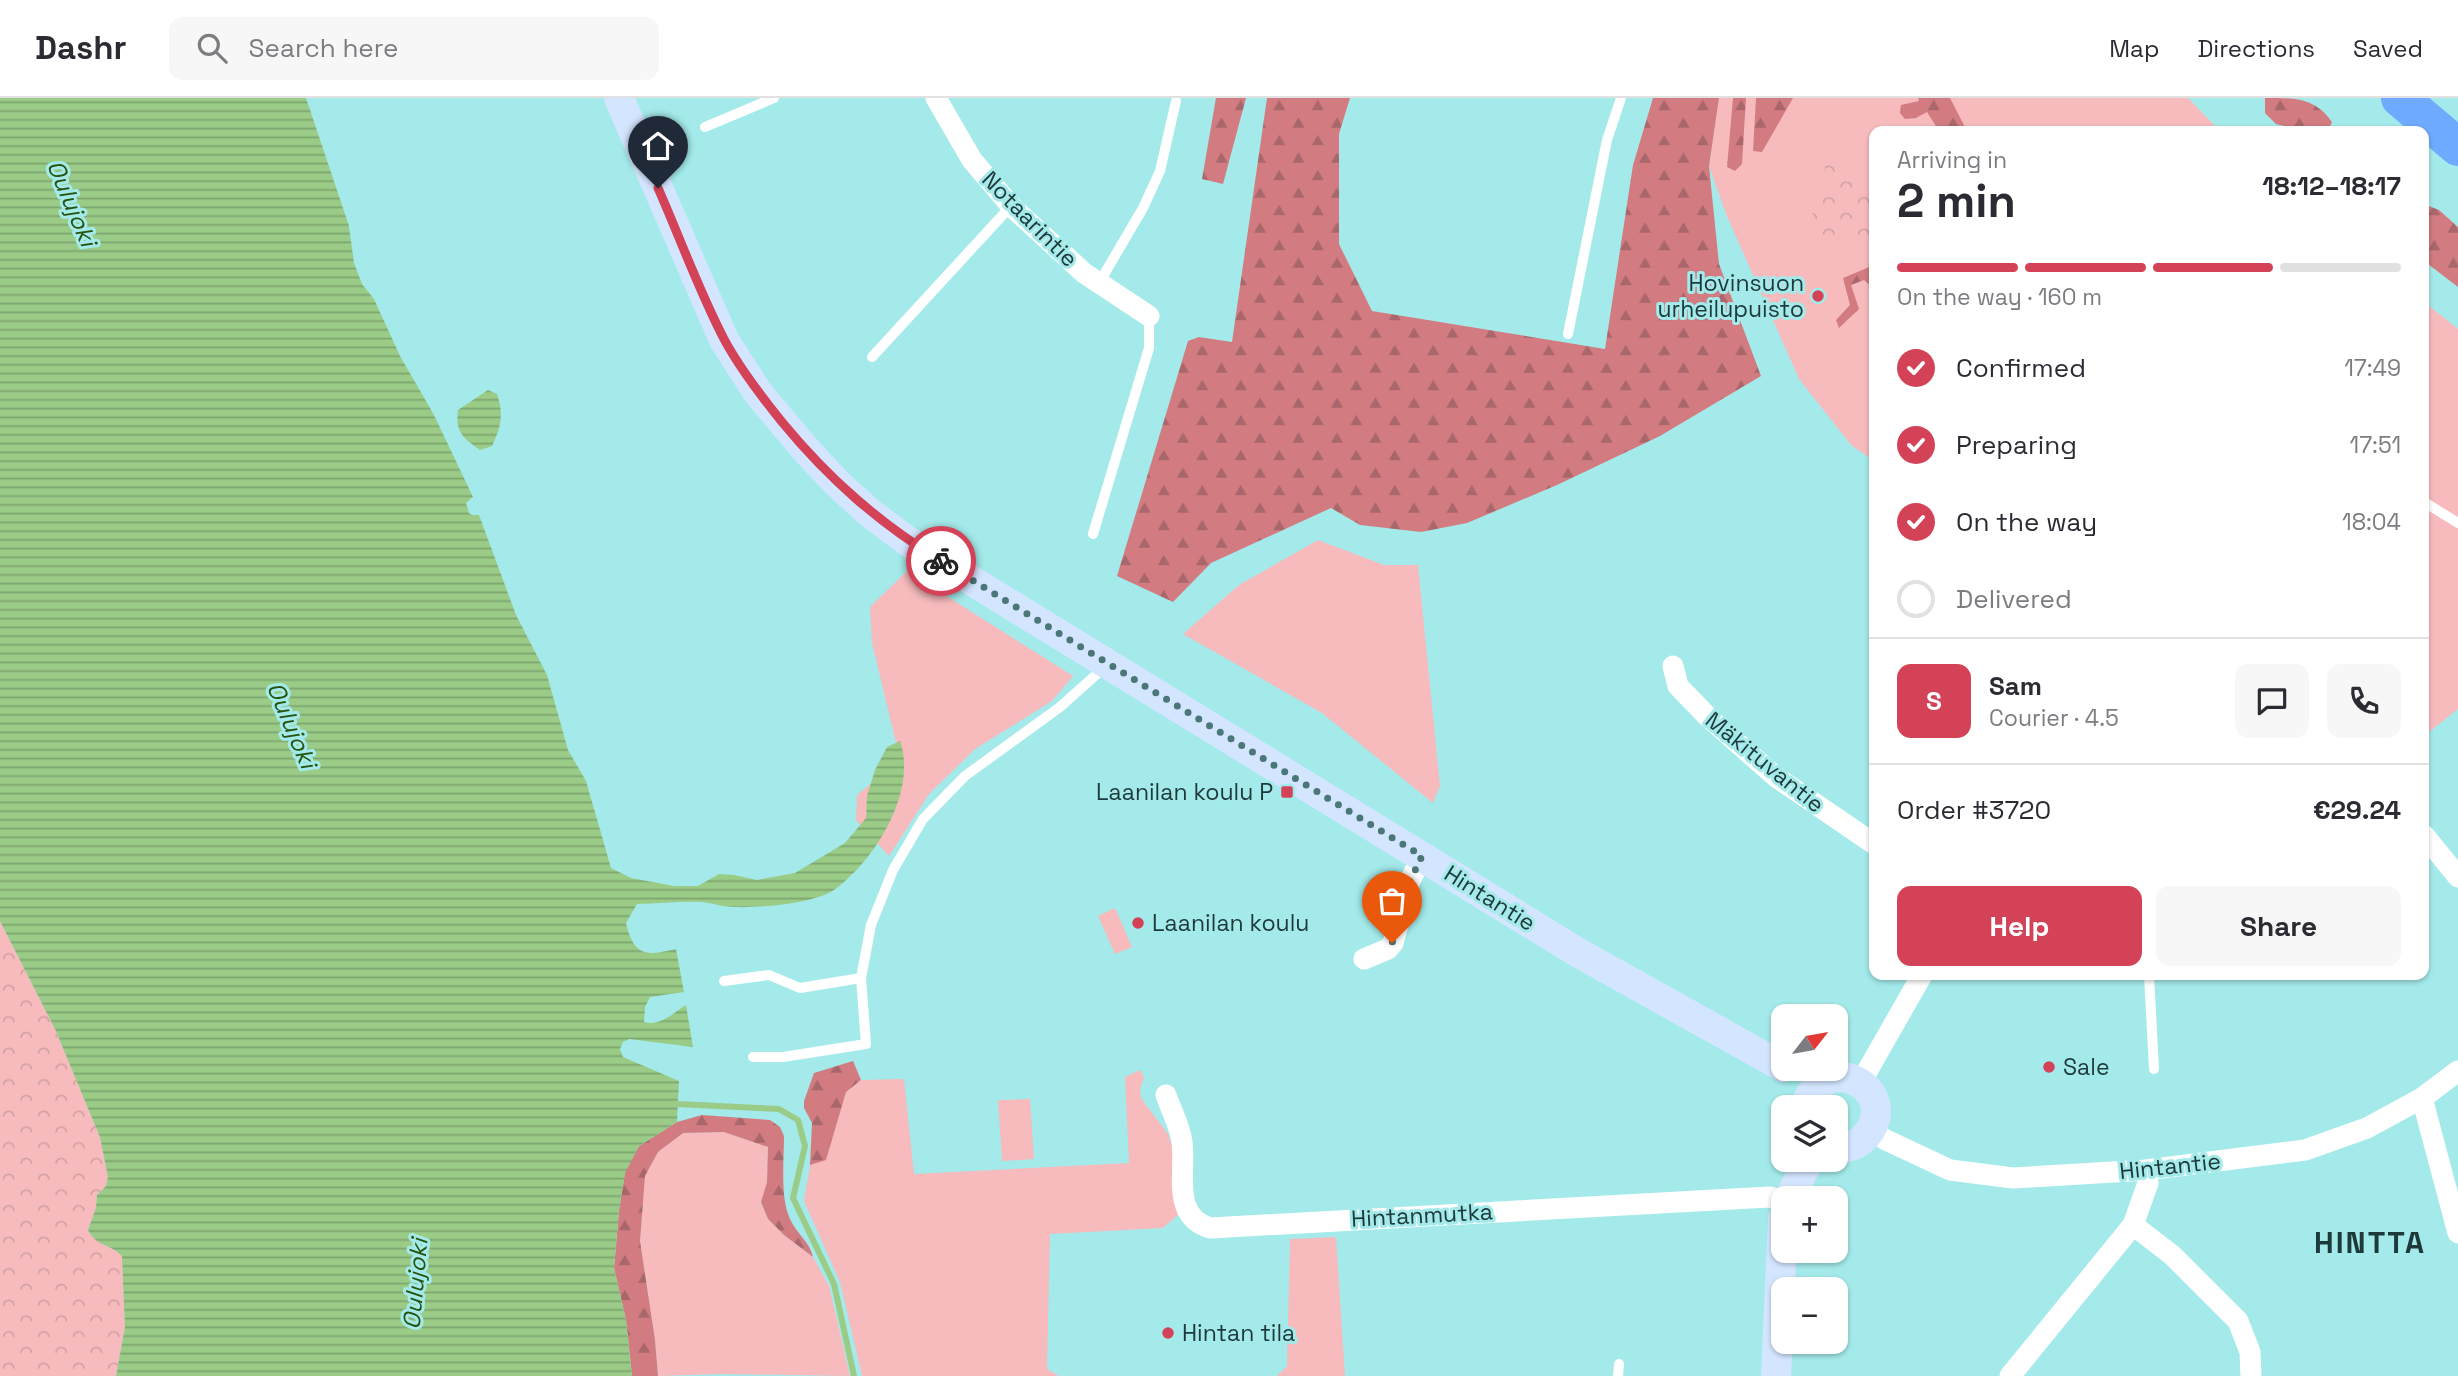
<!DOCTYPE html>
<html lang="en">
<head>
<meta charset="utf-8">
<style>
  :root { --surface:#fff; --page:#f7f7f7; --text:#2b2b33; --muted:#7c7c81; --line:#e1e1e2; --accent:#d34256 }
  body { margin:0; font-family:"Space Grotesk",sans-serif; background:var(--page); color:var(--text); height:100vh; display:flex; flex-direction:column; font-size:26px; white-space:nowrap }
  * { box-sizing:border-box; margin:0 }
  p { font-size:23px; color:var(--muted) }
  .icon { flex:none; width:38px; height:38px; fill:none; stroke:currentColor; stroke-width:2; stroke-linecap:round; stroke-linejoin:round }
  .map { position:relative; flex:1; overflow:hidden }
  .sheet { position:absolute; left:1869px; top:28px; width:560px; height:854px; display:flex; flex-direction:column; background:var(--surface); border-radius:14px; box-shadow:0 2px 5px #0004 }
  .sheet>* { flex:none }
  .needle { width:46px; rotate:59deg }
  .buttons { position:absolute; left:1771px; top:906px; display:grid; gap:14px }
  .buttons a { display:grid; place-items:center; width:77px; height:77px; border-radius:14px; background:var(--surface); box-shadow:0 2px 5px #0004; font-size:35px }
  .pin { position:absolute; display:grid; place-items:center; width:60px; height:60px; color:#fff; margin:-72px -30px; border-radius:50% 50% 50% 0; rotate:-45deg; box-shadow:0 0 7px #0007 }
  .pin .icon { rotate:45deg }
  .courier { position:absolute; display:grid; place-items:center; width:70px; height:70px; margin:-35px; border:5px solid #d34256; border-radius:50%; background:#fff; color:#222; box-shadow:0 2px 9px #0007 }
  .head em { font-style:normal; font-weight:700 }
  .head div { display:flex; flex-direction:column-reverse }
  .head { display:flex; align-items:center; justify-content:space-between; height:119px; padding:0 28px }
  h1 { font-size:46px; font-weight:700; line-height:52px }
  .bar { display:grid; grid-template-columns:repeat(4,1fr); gap:10px 7px; align-content:center; height:84px; padding:0 28px }
  .bar i { height:9px; border-radius:5px; background:var(--line) }
  .bar .current { background:var(--accent) }
  .bar p { grid-column:span 4 }
  .line { display:flex; align-items:center; gap:18px; padding:0 28px; border-top:2px solid var(--line) }
  .line div { flex:1 }
  .round { display:grid; place-items:center; flex:none; width:74px; height:74px; border-radius:14px; background:var(--page) }
  ol { padding:0 28px; list-style:none }
  li { display:flex; align-items:center; gap:21px; height:77px }
  li p { margin-inline-start:auto }
  li .icon { padding:7px; border-radius:50%; background:var(--accent); color:#fff; stroke-width:4 }
  li:last-child { color:var(--muted) }
  li i { width:38px; height:38px; border:4px solid var(--line); border-radius:50% }
  .action { display:flex; gap:14px; margin-top:auto; padding:14px 28px }
  .action a { flex:1; height:80px; border-radius:14px; background:var(--accent); color:#fff; font-size:28px; font-weight:700; line-height:80px; text-align:center }
  .action a+a { background:var(--page); color:var(--text) }
  header { display:flex; align-items:center; gap:42px; box-sizing:border-box; height:98px; padding:0 35px; background:var(--surface); border-bottom:2px solid var(--line) }
  header strong { font-size:33px }
  nav { display:flex; gap:38px; margin-inline-start:auto; font-size:24px }
  .search { width:490px; height:63px; background:var(--page); display:flex; align-items:center; gap:18px; box-sizing:border-box; padding:0 24px; border-radius:14px; color:var(--muted); font-size:26px }
  .map>svg:first-child { display:block }
  .grass { fill:#f7bbbd }
  .forest { fill:url(#forest-firs) }
  .park { fill:url(#park-crowns) }
  .water { fill:url(#water-rules) }
  .lines { fill:none; stroke-linecap:round; stroke-linejoin:round }
  .stream { stroke:#9acb87; stroke-width:6 }
  .lane { stroke:#fff; stroke-width:10 }
  .street { stroke:#fff; stroke-width:21 }
  .secondary { stroke:#d4e6ff; stroke-width:30 }
  .highway { stroke:#6eaaff; stroke-width:38 }
  .done { stroke:#4c7778; stroke-width:7; stroke-dasharray:0 12.6 }
  .route { stroke:#d34256; stroke-width:9 }
  .poi-dot { fill:#d34256; stroke:#a4eaea; stroke-width:2.5 }
  .labels { text-anchor:middle; dominant-baseline:central; stroke-width:6; stroke-linejoin:round; paint-order:stroke }
  .street-label { font-size:23px; fill:#1d393a; stroke:#a4eaea }
  .poi-label { font-size:23px; fill:#1d393a; stroke:#a4eaea; text-anchor:start }
  .water-label { font-size:24px; font-style:italic; fill:#26530d; stroke:#a4eaea }
  .district-label { font-size:30px; font-weight:bold; letter-spacing:2px; fill:#1d393a; stroke:#a4eaea }
</style>
</head>
<body>
<header>
<strong>Dashr</strong>
<div class="search"><svg class="icon" aria-label="search" viewBox="0 0 24 24"><circle cx="10" cy="10" r="6"/><path d="M15 15l6 6"/></svg>Search here</div>
<nav><a>Map</a><a>Directions</a><a>Saved</a></nav>
</header>
<div class="map">
<svg width="2458" height="1278" viewBox="0 0 2458 1278">
  <defs>
    <pattern id="forest-firs" width="22" height="20" patternUnits="userSpaceOnUse" patternTransform="scale(1.75)"><rect width="22" height="20" fill="#d27c81"/><path d="M5 1l3.5 6h-7zM16 11l3.5 6h-7z" fill="#aa676b"/></pattern>
    <pattern id="park-crowns" width="20" height="18" patternUnits="userSpaceOnUse" patternTransform="scale(1.75)"><rect width="20" height="18" fill="#f7bbbd"/><path d="M2 6a3 3 0 1 1 6 0M12 15a3 3 0 1 1 6 0" fill="none" stroke="#d3a2a3"/></pattern>
    <pattern id="water-rules" width="6" height="5" patternUnits="userSpaceOnUse" patternTransform="scale(1.75)"><rect width="6" height="5" fill="#9acb87"/><path d="M0 2.5h6" fill="none" stroke="#7da66f"/></pattern>
  </defs>
  <rect width="100%" height="100%" fill="#a4eaea"/>
  <!-- grass -->
  <path class="grass" d="M1719,0h469l32,33h-346v330l-23,-16 -52,-66 -73,-165 -17,-48z
    M2424,204l34,27v380l-34,27z
    M1318,442l66,25h34l22,221 -7,17 -111,-90 -139,-79 56,-49z
    M907,473l166,105 -21,25 -77,48 -46,45 -40,62 -33,-36 1,-25 43,-35 -28,-117 -2,-36z
    M1115,810l17,39 -17,7 -17,-38z
    M1140,972l4,7 -4,12 1,9 27,36 5,15 5,66 -15,13 -113,6 -3,135 12,7h-197l-22,-94 -36,-81 6,-36 16,-6 20,-68 15,-11 43,-1 10,95 215,-11 -4,-86z
    M1030,1001l4,60 -32,2 -4,-61z
    M724,1034l44,15 -1,35 -6,21 7,16 16,16 29,22 16,29 21,90 -127,-2 -65,2 -3,-36 -15,-99 5,-66 13,-23 24,-19z
    M1336,1139l9,139h-68l10,-10 3,-127z"/>
  <!-- forest -->
  <path class="forest" d="M1216,0h30l-23,86 -21,-5z
    M1267,0h83l-11,36v110l33,67 233,38 28,-184 20,-67h66l-10,68 10,98 42,112 -101,60 -103,49 -90,38 -46,9 -61,-7 -29,-17 -120,55 -38,39 -56,-26 71,-235 11,-4 33,5z
    M1733,0h13l-4,66 -7,7 -8,-4z
    M1756,0h37l-31,54 -9,-1z
    M1918,0h32l17,33h-28l-12,-19 -11,6 -11,1 -5,-6 1,-8 18,-4z
    M2265,0c31,0 50,0 67,24l-4,9h-38l-2,-4 -12,-3 -11,-11z
    M2424,106l15,6 19,17v60l-34,-26z
    M1874,167v24l-10,-9 -13,5 8,24 -20,19 -3,-8 14,-15 -7,-27z
    M853,963l8,19 -15,12 -20,68 -16,5 2,-42 -8,-15v-7l10,-28z
    M702,1017l68,5 10,7 4,9c0,24 -4,62 6,83 6,14 20,23 23,38l-29,-22 -16,-16 -7,-17 6,-20 1,-35 -44,-15 -41,1 -25,19 -13,24 -5,65 15,99 3,36h-26l-6,-56 -12,-52 5,-58 6,-38 14,-26 38,-24z"/>
  <!-- park -->
  <path class="park" d="M1826,66l48,13v73l-66,-18z
    M0,823l55,108 45,108 8,40 -2,9 -9,9 -1,13 -8,22c9,16 21,14 34,25l3,72 -9,49h-116z"/>
  <!-- water -->
  <path class="water" d="M0,0h306l43,128 5,37 8,21 12,15 26,57 34,59 39,82 -7,6 3,10 3,2h7l37,100 31,60 21,75 18,31 25,87 20,10 43,8h24l21,-12 15,1 23,5 38,-7 50,-30 21,-25 1,-22 8,-26 12,-23 13,-6c9,25 2,55 -9,78 -12,27 -34,54 -57,71 -21,14 -75,18 -100,17 -11,0 -21,-4 -32,-5 -21,-1 -44,2 -65,2l-11,19c8,34 20,33 50,26l8,43 -34,5 -5,10 -1,15c15,5 29,-9 42,-17l7,42 -64,-8 -6,3 -3,7 3,8 56,24 -2,41 -38,24 -14,27 -6,37 -5,58 12,52 6,56h-516l9,-49 -3,-71c-13,-13 -25,-9 -34,-26l8,-22 1,-13 9,-9 2,-9 -8,-40 -45,-108 -55,-108z
    M488,292l9,4c7,20 4,33 -5,52l-12,4c-17,-12 -25,-18 -22,-40z"/>
  <g class="lines">
    <!-- stream -->
    <path class="stream" d="M677,1006l102,5 19,11 7,26 -12,52 41,86 20,92"/>
    <!-- lane -->
    <path class="lane" d="M705,29l69,-29
      M1099,185l44,-75 17,-37 16,-70
      M1568,236l39,-194 14,-42
      M872,259l139,-151
      M2424,404l34,21
      M1093,436l56,-186v-32
      M2149,877l5,94
      M724,883l45,-6 31,13 61,-10
      M753,959h30l83,-13 -5,-66 10,-53 22,-55 30,-51 42,-43 95,-69 46,-41
      M1618,1278l1,-12"/>
    <!-- street -->
    <path class="street" d="M936,0l36,62 39,46 73,67 65,43
      M1673,568l5,20 30,31 68,60 98,67
      M2424,737l34,42
      M1364,861l24,-10 5,-6 17,-62 12,-25
      M1861,984l61,-107
      M1166,997c5,15 14,31 16,47 4,31 -11,74 28,86l559,-31 14,3
      M2422,1000l36,135
      M1872,1031l12,10 66,31 63,8 133,-8 159,-20 62,-22 55,-30 36,-27
      M2133,1127l39,30 66,66 12,31 1,24
      M2010,1278l123,-151 15,-42 -2,-13"/>
    <!-- secondary -->
    <path class="secondary" d="M619,0l105,242 34,53 49,58 30,32 33,30 36,27 89,55 582,357 206,115
      M1805,1010c19,-64 100,-16 60,29 -8,8 -18,12 -29,10
      M1789,1101l20,-39
      M1776,1278l7,-158"/>
    <!-- highway -->
    <path class="highway" d="M2400,0l58,49"/>
  </g>
  <g class="lines">
    <!-- done -->
    <path class="done" d="M941,463l481,295 -12,25 -18,62"/>
    <!-- route -->
    <path class="route" d="M658,90c22,50 41,103 66,151 16,30 37,57 58,83 47,57 96,100 159,139"/>
  </g>
  <!-- markers -->
  <g class="poi-dot">
    <circle cx="1818" cy="198" r="7"/>
    <rect x="1280" y="687" width="14" height="14" rx="3.5"/>
    <circle cx="1138" cy="825" r="7"/>
    <circle cx="2049" cy="969" r="7"/>
    <circle cx="1168" cy="1235" r="7"/>
  </g>
  <g class="labels">
    <!-- street labels -->
    <g class="street-label">
      <text transform="translate(1030 121) rotate(45)">Notaarintie</text>
      <text transform="translate(1765 664) rotate(39)">Mäkituvantie</text>
      <text transform="translate(1490 800) rotate(32)">Hintantie</text>
      <text transform="translate(2170 1068) rotate(-6)">Hintantie</text>
      <text transform="translate(1422 1117) rotate(-3)">Hintanmutka</text>
    </g>
    <!-- poi labels -->
    <g class="poi-label">
      <text x="1804" y="185" text-anchor="end">Hovinsuon<tspan x="1804" dy="26">urheilupuisto</tspan></text>
      <text x="1273" y="694" text-anchor="end">Laanilan koulu P</text>
      <text x="1152" y="825">Laanilan koulu</text>
      <text x="2063" y="969">Sale</text>
      <text x="1182" y="1235">Hintan tila</text>
    </g>
    <!-- water labels -->
    <g class="water-label">
      <text transform="translate(72 105) rotate(67)">Oulujoki</text>
      <text transform="translate(292 627) rotate(67)">Oulujoki</text>
      <text transform="translate(415 1186) rotate(-85)">Oulujoki</text>
    </g>
    <!-- district labels -->
    <g class="district-label">
      <text x="2370" y="1144">HINTTA</text>
    </g>
  </g>
</svg>
<div class="buttons">
<a><svg class="needle" viewBox="-14 -14 28 28"><path d="M0-13l5 13h-10z" fill="#e53935"/><path d="M0 13l5-13h-10z" fill="#7c7c81"/></svg></a>
<a><svg class="icon" aria-label="layers" viewBox="0 0 24 24"><path d="M12 4l9 5-9 5-9-5zM3 14l9 5 9-5"/></svg></a>
<a>+</a>
<a>−</a>
</div>
<div class="pin" style="left:1392px;top:845px;background:#ea580c"><svg class="icon" aria-label="bag" viewBox="0 0 24 24"><path d="M5 8h14l-1 12H6zM9 8a3 3 0 0 1 6 0"/></svg></div>
<div class="pin" style="left:658px;top:90px;background:#1f2937"><svg class="icon" aria-label="home" viewBox="0 0 24 24"><path d="M3 11l9-7 9 7M6 9v11h12V9"/></svg></div>
<div class="courier" style="left:941px;top:463px"><svg class="icon" aria-label="bike" viewBox="0 0 24 24"><circle cx="6" cy="16" r="4"/><circle cx="18" cy="16" r="4"/><path d="M6 16l4-8h5l3 8M10 8l3 8H6M13 5h3"/></svg></div>
<section class="sheet">
<div class="head"><div><h1>2 min</h1><p>Arriving in</p></div><em>18:12–18:17</em></div>
<div class="bar"><i class="current"></i><i class="current"></i><i class="current"></i><i></i><p>On the way · 160 m</p></div>
<ol>
<li><svg class="icon" aria-label="check" viewBox="0 0 24 24"><path d="M5 12l5 5 9-10"/></svg>Confirmed<p>17:49</p></li>
<li><svg class="icon" aria-label="check" viewBox="0 0 24 24"><path d="M5 12l5 5 9-10"/></svg>Preparing<p>17:51</p></li>
<li><svg class="icon" aria-label="check" viewBox="0 0 24 24"><path d="M5 12l5 5 9-10"/></svg>On the way<p>18:04</p></li>
<li><i></i>Delivered</li>
</ol>
<div class="line" style="height:126px"><b class="round" style="background:var(--accent);color:#fff">S</b><div><b>Sam</b><p>Courier · 4.5</p></div><a class="round"><svg class="icon" aria-label="chat" viewBox="0 0 24 24"><path d="M4 5h16v11H9l-5 4z"/></svg></a><a class="round"><svg class="icon" aria-label="phone" viewBox="0 0 24 24"><path d="M5 4h4l2 5-3 2q2 4 5 5l2-3 5 2v4C11 20 4 13 5 4z"/></svg></a></div>
<div class="line" style="height:91px"><div>Order #3720</div><b>€29.24</b></div>
<div class="action"><a>Help</a><a>Share</a></div>
</section>
</div>
</body>
</html>
